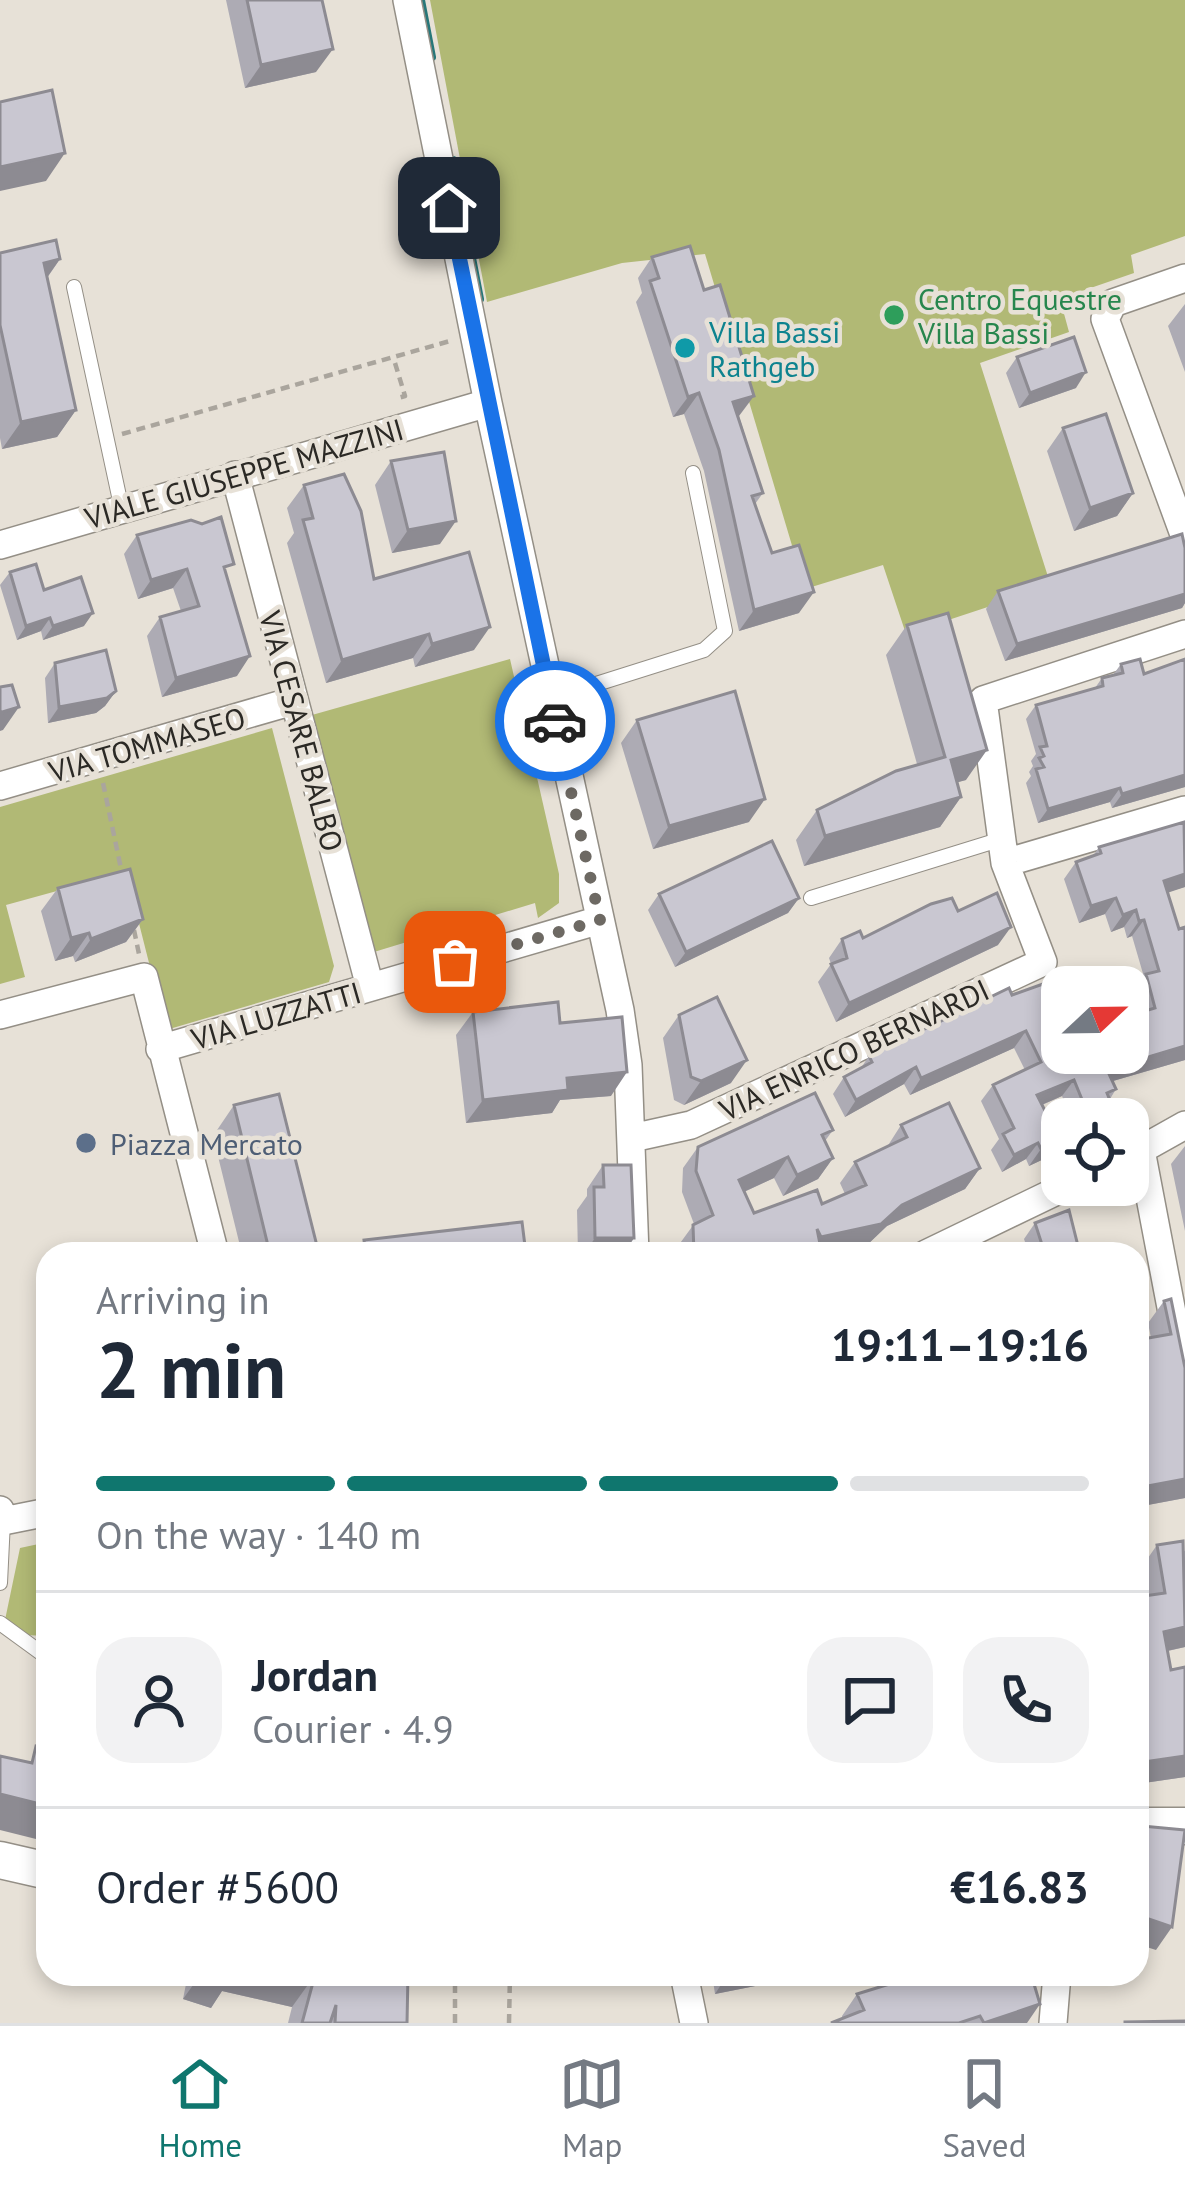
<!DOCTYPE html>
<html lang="en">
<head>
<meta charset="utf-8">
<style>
  :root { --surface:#fff; --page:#f2f2f3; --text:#1f2937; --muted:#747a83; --line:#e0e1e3; --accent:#0f766e }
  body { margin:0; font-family:"PT Sans",sans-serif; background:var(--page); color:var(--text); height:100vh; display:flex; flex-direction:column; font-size:45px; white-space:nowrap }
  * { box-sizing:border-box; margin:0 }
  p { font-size:39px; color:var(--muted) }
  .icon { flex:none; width:66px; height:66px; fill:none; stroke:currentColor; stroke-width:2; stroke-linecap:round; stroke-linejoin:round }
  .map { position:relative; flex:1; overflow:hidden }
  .side { position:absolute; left:36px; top:1242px; width:1113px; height:744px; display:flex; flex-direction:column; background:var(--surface); border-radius:36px; box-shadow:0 6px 18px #0003 }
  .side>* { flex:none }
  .needle { width:78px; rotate:68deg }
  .buttons { position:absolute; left:1041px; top:966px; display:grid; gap:24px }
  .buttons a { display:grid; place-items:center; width:108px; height:108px; border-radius:24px; background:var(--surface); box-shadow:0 6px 18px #0003; font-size:60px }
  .pin { position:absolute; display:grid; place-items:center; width:102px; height:102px; color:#fff; margin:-51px; border-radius:24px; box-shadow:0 6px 18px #0006 }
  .courier { position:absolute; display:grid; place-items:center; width:120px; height:120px; margin:-60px; border:9px solid #1a73e8; border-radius:50%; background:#fff; color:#222; box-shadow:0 3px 15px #0007 }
  .headline em { font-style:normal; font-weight:700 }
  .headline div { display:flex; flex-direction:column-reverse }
  .headline { display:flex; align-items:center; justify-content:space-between; height:204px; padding:0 60px }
  h1 { font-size:78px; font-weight:700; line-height:90px }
  .bar { display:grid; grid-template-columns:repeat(4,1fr); gap:18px 12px; align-content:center; height:144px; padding:0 60px }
  .bar i { height:15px; border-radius:9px; background:var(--line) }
  .bar .active { background:var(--accent) }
  .bar p { grid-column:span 4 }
  .line { display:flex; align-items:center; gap:30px; padding:0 60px; border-top:3px solid var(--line) }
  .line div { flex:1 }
  .round { display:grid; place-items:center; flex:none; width:126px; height:126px; border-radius:36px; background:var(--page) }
  .menu { display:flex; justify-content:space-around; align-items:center; height:168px; border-top:3px solid var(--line); background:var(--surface); font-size:33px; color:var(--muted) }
  .menu a { display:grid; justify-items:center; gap:6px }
  .menu .active { color:var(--accent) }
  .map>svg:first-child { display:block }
  .green { fill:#b1b975 }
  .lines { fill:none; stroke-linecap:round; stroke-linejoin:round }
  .stream { stroke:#277779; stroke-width:8 }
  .lane-casing { stroke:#948f86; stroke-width:16 }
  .street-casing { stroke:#948f86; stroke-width:30 }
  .secondary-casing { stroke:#948f86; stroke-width:39 }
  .path { stroke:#aaa59d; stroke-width:4.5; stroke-dasharray:9 6; stroke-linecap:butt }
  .lane { stroke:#fff; stroke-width:14 }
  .street { stroke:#fff; stroke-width:27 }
  .secondary { stroke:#fff; stroke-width:36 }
  .wall { fill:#adabb4 }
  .shaded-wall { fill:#8d8b92 }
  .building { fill:#c9c7d1; stroke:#8d8b92; stroke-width:3 }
  .done { stroke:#6d6963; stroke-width:12; stroke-dasharray:0 21.6 }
  .route { stroke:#1a73e8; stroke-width:15 }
  .leisure-dot { fill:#2e9e5b; stroke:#e7e1d7; stroke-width:4.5 }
  .culture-dot { fill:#0f9aa8; stroke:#e7e1d7; stroke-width:4.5 }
  .service-dot { fill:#5c6f8a; stroke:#e7e1d7; stroke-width:4.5 }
  .labels { text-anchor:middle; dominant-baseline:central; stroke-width:9; stroke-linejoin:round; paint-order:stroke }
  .leisure-label { font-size:30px; fill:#27864d; stroke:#e7e1d7; text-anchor:start }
  .culture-label { font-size:30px; fill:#0d838f; stroke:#e7e1d7; text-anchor:start }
  .street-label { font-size:30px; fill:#2b2925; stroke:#e7e1d7 }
  .service-label { font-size:30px; fill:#4e5e75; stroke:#e7e1d7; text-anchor:start }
</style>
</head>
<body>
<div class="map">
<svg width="1185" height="2023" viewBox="0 0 1185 2023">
  <rect width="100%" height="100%" fill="#e7e1d7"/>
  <!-- green -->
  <path class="green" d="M430,0h755v236l-54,19 3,18 -55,19 -3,12 -13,6 6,22 -89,31 71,223 -145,48 -23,-69 -78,24 -100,-335 -83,9 -135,39z
    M510,659l49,215v29l-21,15 -3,-15 -161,49 -62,-237z
    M272,728l62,238 -5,16 -163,48 -40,-158 -120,33 19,72 -25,7v-177z
    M48,1542v94l-24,-1 -19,-15 15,-72z"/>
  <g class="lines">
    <!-- stream -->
    <path class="stream" d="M421,0l11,57
      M453,160l27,139"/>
    <!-- lane casing -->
    <g class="lane-casing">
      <path id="lane" d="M74,287l48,223
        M552,698l152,-48 21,-19 -32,-158
        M811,898l194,-60
        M0,1583l3,-62
        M0,1623l48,35
        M48,1688v29"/>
    </g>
    <!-- street casing -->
    <g class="street-casing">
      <path id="street" d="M407,0l81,403 132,607 8,55 7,189
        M1185,278l-72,25 -8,16 80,218
        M235,475l135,512
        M0,545l488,-142
        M0,786l293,-85
        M1005,863l180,-53
        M0,1015l144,-38 71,277
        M160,1049l440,-129
        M632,1138l59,-13 352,-163 -38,-99 -22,-163 202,-66
        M1141,1150l44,231
        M1128,1157l57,-32
        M926,1254l143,-69
        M0,1510l3,11 45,-9
        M684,1974l10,49
        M1053,2023l4,-49"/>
    </g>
    <!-- secondary casing -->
    <g class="secondary-casing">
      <path id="secondary" d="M1137,1826h48
        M0,1860l48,11"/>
    </g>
    <!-- path -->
    <path class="path" d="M395,363l10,33 -7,2
      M122,434l328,-93
      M103,783l20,95
      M134,930l5,24
      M455,2023v-49
      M509,2023l1,-49"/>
    <!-- lane -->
    <use href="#lane" class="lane"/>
    <!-- street -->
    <use href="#street" class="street"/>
    <!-- secondary -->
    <use href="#secondary" class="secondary"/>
  </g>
  <!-- wall -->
  <path class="wall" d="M226,0h96l-6,72 -71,16z
    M0,253l60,6 -13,19 29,132 -19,27 -55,12 -2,-11z
    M652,257l87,159 24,77 -8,11 17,49 27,60 -60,18 -35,-160 -20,-57 -11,3 -37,-115 6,-9 -4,-15z
    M1185,304v68l-17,-46z
    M1017,357l59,31 -57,20 -13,-35z
    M1063,428l70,65 -16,23 -43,15 -27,-80z
    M391,461l49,83 -48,9 -17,-68z
    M304,485l70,94 100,71 -59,17 -2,-9 -87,25 -39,-140 7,-10 -7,-25z
    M137,535l89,40 11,101 -75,21 -15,-61 13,-19 21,-6 -8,-23 -35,11 -14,-45z
    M1185,548v55l-3,5 -177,53 -19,-52 12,-18z
    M10,572l34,18 40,36 -41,14 -2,-9 -24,9 -17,-55z
    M907,625l59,155 -9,2 4,15 -21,30 -136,39 -8,-26 21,-30 100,-46 -31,-109z
    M55,663l61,28 -11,15 -9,7 -48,10 -3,-45z
    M1121,664l23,10 41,113 -73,21 -2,-6 -72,21 -12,-40 5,-7 -2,-4 4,-6 -2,-5 5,-7 -10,-35 10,-14 59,-17 7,-10 11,-3z
    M637,720l112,102 -96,27 -32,-106z
    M1185,827v60l-18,5 18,168 -72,21 3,8 -6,10 1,20h-40l-9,-23 -20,9 18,35 -12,17 -19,9 -3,-7 -24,13 -11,-22 8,-11 -18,-38 12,-16 32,-15 -11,-22 -104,47 -6,-11 -59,33 -12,-23 11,-17 17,-9 8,-12 143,-61 50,58 78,-41 -5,-21 9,-14 -12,-41 -5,2 -3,-11 -13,5 -6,-18 -26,9 -15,-44 12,-17 17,-6 6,-9z
    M58,888l85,31 -17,23 -51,20 -2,-6 -18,5 -14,-50z
    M659,894l140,4 -11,15 -113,54 -27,-57z
    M958,911l40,34 -162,77 -18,-40 13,-18 -2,-6 13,-19 21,-1z
    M473,1012l87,11 51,73 -51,4 -8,13 -86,10 -10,-88z
    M679,1015l52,68 -47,22 -10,-5 -11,-62z
    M234,1105l85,149h-77l-29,-118z
    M901,1125l79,43 -15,21 -78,37 -21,20 -41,8h-147v-8l16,-22 -12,-32 1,-24 15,-21 135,-17 -8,11 8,17 -15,21 -35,17 -9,-18 -30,14 10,21 68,-9 23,-10 -5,-11 15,-21 32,-15z
    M1185,1146v85l-14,-67z
    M603,1165l31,73 -11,16h-45l-1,-44 10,-14v-7z
    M1035,1223l45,31h-51l-5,-15z
    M364,1240l162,14h-172z
    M1164,1301l21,67v130l-48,9 14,-169 -3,-15z
    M1157,1545l28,6v96l-17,4 3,19 14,-3v110l-48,7v-187l8,-1 -4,-28z
    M188,1974h220l-1,49h-119l4,-16 -70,-16 -11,17 -28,-9z
    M712,1974h60l-7,10 -50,10z
    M1073,1974h57l-5,6 -51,6z
    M857,1994l170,29h-196l11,-5v-2z"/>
  <!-- shaded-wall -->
  <path class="shaded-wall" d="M333,49l-17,23 -71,16 16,-23z
    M65,153l-19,28 -46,10v-24z
    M60,259l-19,27 3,-23z
    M1086,372l-10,16 -57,20 11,-15z
    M699,393l-15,21 -11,3 15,-20z
    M754,396l-15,20 -20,6 14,-20z
    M76,410l-19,27 -55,12 19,-27z
    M1133,493l-16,23 -43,15 16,-23z
    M456,521l-16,23 -48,9 16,-23z
    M187,569l-14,19 -35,11 13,-19z
    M814,592l-15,21 -60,18 15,-21z
    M1185,594v9l-3,5 -177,53 12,-17z
    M93,613l-9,13 -41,14 10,-14z
    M50,618l-9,13 -24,9 9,-14z
    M490,627l-16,23 -59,17 17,-23z
    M429,634l-16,24 -87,25 16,-23z
    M250,656l-13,20 -75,21 14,-19z
    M116,691l-11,15 -9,7 -48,10 11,-16z
    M19,707l-16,23 -3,1v-17l2,-2z
    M987,750l-21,30 -36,10 21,-30z
    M1185,775v12l-73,21 10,-14z
    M1120,788l-10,14 -72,21 10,-14z
    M961,797l-21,30 -136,39 21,-30z
    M765,799l-16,23 -96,27 16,-23z
    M1185,874v13l-33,11 12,-17z
    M799,898l-11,15 -113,54 11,-15z
    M1116,898l-11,16 -26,9 12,-17z
    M1136,910l-12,17 -13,5 12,-17z
    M143,919l-17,23 -51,20 16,-23z
    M1144,920l-12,16 -5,2 12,-17z
    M1011,927l-13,18 -162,77 13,-19z
    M89,933l-16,23 -18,5 16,-23z
    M1026,1031l-12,17 -104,47 11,-17z
    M1185,1046v14l-79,23 3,-9 9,-8z
    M747,1060l-16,23 -47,22 17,-24z
    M916,1067l-12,17 -59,33 11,-17z
    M627,1072l-16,24 -51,4 -8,13 -86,10 17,-23 84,-22z
    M1074,1080l-12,16 -37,16 12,-17z
    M1060,1140l-12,17 -19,9 12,-17z
    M1038,1143l-12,16 -24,13 12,-17z
    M788,1157l-14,21 -50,23 15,-21z
    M833,1158l-15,21 -35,17 14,-21z
    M980,1168l-15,21 -78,37 -21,20 -41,8h-16l12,-17 81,-32z
    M595,1238h39l-11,16h-39z
    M1185,1479v19l-48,9v-19z
    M1185,1627v20l-37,8 16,-23z
    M1185,1756v21l-48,7v-21z
    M0,1794l48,12v36l-48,-12z
    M1137,1915l35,12 -16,23 -19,-6z
    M201,1974l114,1 -23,32 -70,-16 -11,17 -28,-9z
    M728,1974h44l-7,10 -50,10z
    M1082,1974h48l-5,6 -51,6z
    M1040,2004l-13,19h-43z"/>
  <!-- building -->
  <path class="building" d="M247,0h75l11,49 -72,16z
    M52,90l13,63 -65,14v-65z
    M56,240l4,19 -16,4 32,147 -55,12 -21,-97v-72z
    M690,246l14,44 16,-5 34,111 -21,6 30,91 -11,3 20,57 27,-8 15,47 -60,18 -35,-160 -20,-57 -11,4 -38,-116 9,-3 -7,-21z
    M1074,337l12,35 -56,21 -13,-36z
    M1106,414l27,79 -43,15 -27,-80z
    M444,452l12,69 -48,9 -17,-69z
    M344,474l17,37 13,68 95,-27 21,75 -58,17 -3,-10 -87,26 -39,-140 10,-2 -9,-33z
    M221,517l13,47 -10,3 26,89 -74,22 -16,-61 39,-11 -12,-37 -36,11 -14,-45 54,-15 11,4z
    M1182,534l3,14v46l-168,50 -19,-53z
    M36,564l8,26 37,-13 12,36 -40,13 -3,-8 -24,8 -16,-54z
    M948,613l39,137 -36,10 10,37 -136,39 -8,-26 79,-39 49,-14 -38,-132z
    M106,650l10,41 -9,7 -48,9 -4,-44z
    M1140,659l4,15 41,-15v116l-63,19 -2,-6 -72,21 -12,-40 8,-2 -5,-9 5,-2 -4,-9 7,-1 -11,-41 67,-19 -1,-8 21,-5 -2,-9z
    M12,685l7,22 -17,5 1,5h-3v-30z
    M735,691l30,108 -96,27 -32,-106z
    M1184,822l1,52 -21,7 15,48 6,-2v119l-67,20 -9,8 7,15 -9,4 8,20 -14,6h-11l-16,-39 -37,15 23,45 -19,9 -3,-6 -24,12 -11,-21 11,-6 -21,-43 48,-23 -15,-31 -105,47 -5,-11 -60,33 -12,-23 28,-15 -3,-6 140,-68 3,7 59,-21 5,13h-14v66h66v-37l27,-8 -9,-34 13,-3 -15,-51 -5,1 -3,-11 -13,5 -7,-17 -25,8 -15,-44 25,-9 -2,-6z
    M772,841l27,57 -113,54 -27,-58z
    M130,869l13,50 -52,20 -2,-6 -18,5 -13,-50z
    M997,893l14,34 -162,76 -18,-39 16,-6 -5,-19 18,-8 3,7 68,-34 21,-6 6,13z
    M717,997l30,63 -46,21 -10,-4 -12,-62z
    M558,1002l2,21 62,-6 5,55 -60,6 1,12 -85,10 -10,-88z
    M815,1093l18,37 -11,5 11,23 -36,17 -9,-18 -49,23 15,33 63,-23 5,14 44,-19 -11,-23 52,-25 -6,-12 48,-22 31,65 -78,37 -21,19 -60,13 -4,-8 5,25h-128l-1,-29 20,-10 -17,-44 2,-24z
    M279,1094l40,160h-49l-36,-149z
    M603,1165h28l3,73h-39l-1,-51h10z
    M1069,1210l11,44h-35l-10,-31z
    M522,1222l4,32h-160l-2,-14z
    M1171,1299l14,69v111l-48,9v-148l34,-6 -7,-33z
    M1183,1541l2,86 -21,5 7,38 14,-3v89l-48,7v-55l7,-1 -7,-41v-69l28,-4 -8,-48z
    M36,1746l12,3v57l-48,-12v-38l32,7z
    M1142,1826l43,4 -13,97 -35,-12v-61z
    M312,1974h96l-1,49h-72l1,-18 -6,18h-28l13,-48z
    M922,1974h109l9,30 -56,19 -4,-7 -21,7h-128l33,-13 -7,-16z
    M1185,2021v2h-60v-1z"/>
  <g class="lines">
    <!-- done -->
    <path class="done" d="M455,962l145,-42 -45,-199"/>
    <!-- route -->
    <path class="route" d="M449,208l106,513"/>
  </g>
  <!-- markers -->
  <circle class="leisure-dot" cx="894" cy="315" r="12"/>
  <circle class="culture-dot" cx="685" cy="348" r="12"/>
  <circle class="service-dot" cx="86" cy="1143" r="12"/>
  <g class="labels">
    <!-- leisure labels -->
    <g class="leisure-label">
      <text x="918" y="298">Centro Equestre<tspan x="918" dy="34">Villa Bassi</tspan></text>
    </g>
    <!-- culture labels -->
    <g class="culture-label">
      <text x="709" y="331">Villa Bassi<tspan x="709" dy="34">Rathgeb</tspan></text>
    </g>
    <!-- street labels -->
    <g class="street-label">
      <text transform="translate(244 473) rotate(-16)">VIALE GIUSEPPE MAZZINI</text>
      <text transform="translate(302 731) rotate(75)">VIA CESARE BALBO</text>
      <text transform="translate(147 744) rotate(-16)">VIA TOMMASEO</text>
      <text transform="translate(276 1015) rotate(-16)">VIA LUZZATTI</text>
      <text transform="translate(854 1049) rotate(-25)">VIA ENRICO BERNARDI</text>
    </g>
    <!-- service labels -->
    <g class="service-label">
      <text x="110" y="1143">Piazza Mercato</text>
    </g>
  </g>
</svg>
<div class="buttons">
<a><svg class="needle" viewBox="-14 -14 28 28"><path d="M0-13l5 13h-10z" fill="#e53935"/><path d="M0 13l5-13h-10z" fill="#747a83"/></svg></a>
<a><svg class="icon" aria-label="locate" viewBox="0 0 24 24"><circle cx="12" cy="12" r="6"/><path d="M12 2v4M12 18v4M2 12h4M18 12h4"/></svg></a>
</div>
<div class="pin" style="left:455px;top:962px;background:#ea580c"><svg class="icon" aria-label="bag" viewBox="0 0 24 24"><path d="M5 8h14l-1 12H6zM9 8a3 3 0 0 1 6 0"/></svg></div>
<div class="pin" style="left:449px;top:208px;background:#1f2937"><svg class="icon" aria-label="home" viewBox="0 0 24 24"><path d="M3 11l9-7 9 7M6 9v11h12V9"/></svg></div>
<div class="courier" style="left:555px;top:721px"><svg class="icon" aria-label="car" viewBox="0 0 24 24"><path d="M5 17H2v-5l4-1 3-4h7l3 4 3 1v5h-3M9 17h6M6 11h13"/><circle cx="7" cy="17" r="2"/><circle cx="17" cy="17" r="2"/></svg></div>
<section class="side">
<div class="headline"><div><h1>2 min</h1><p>Arriving in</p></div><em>19:11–19:16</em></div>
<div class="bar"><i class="active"></i><i class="active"></i><i class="active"></i><i></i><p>On the way · 140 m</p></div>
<div class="line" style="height:216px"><a class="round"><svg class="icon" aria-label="person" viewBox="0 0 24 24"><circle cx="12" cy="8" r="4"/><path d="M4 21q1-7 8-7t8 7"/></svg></a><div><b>Jordan</b><p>Courier · 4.9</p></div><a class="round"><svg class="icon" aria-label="chat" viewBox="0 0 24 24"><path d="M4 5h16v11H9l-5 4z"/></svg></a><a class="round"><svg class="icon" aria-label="phone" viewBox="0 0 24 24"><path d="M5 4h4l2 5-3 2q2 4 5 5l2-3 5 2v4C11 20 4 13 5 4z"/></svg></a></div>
<div class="line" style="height:156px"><div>Order #5600</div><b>€16.83</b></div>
</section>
</div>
<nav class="menu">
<a class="active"><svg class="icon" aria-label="home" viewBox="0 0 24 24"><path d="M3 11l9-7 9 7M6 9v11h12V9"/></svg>Home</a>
<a><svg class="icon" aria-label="map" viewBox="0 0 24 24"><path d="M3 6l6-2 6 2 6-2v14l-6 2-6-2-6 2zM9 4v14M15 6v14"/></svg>Map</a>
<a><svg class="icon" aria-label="saved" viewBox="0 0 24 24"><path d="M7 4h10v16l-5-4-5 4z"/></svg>Saved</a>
</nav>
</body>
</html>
